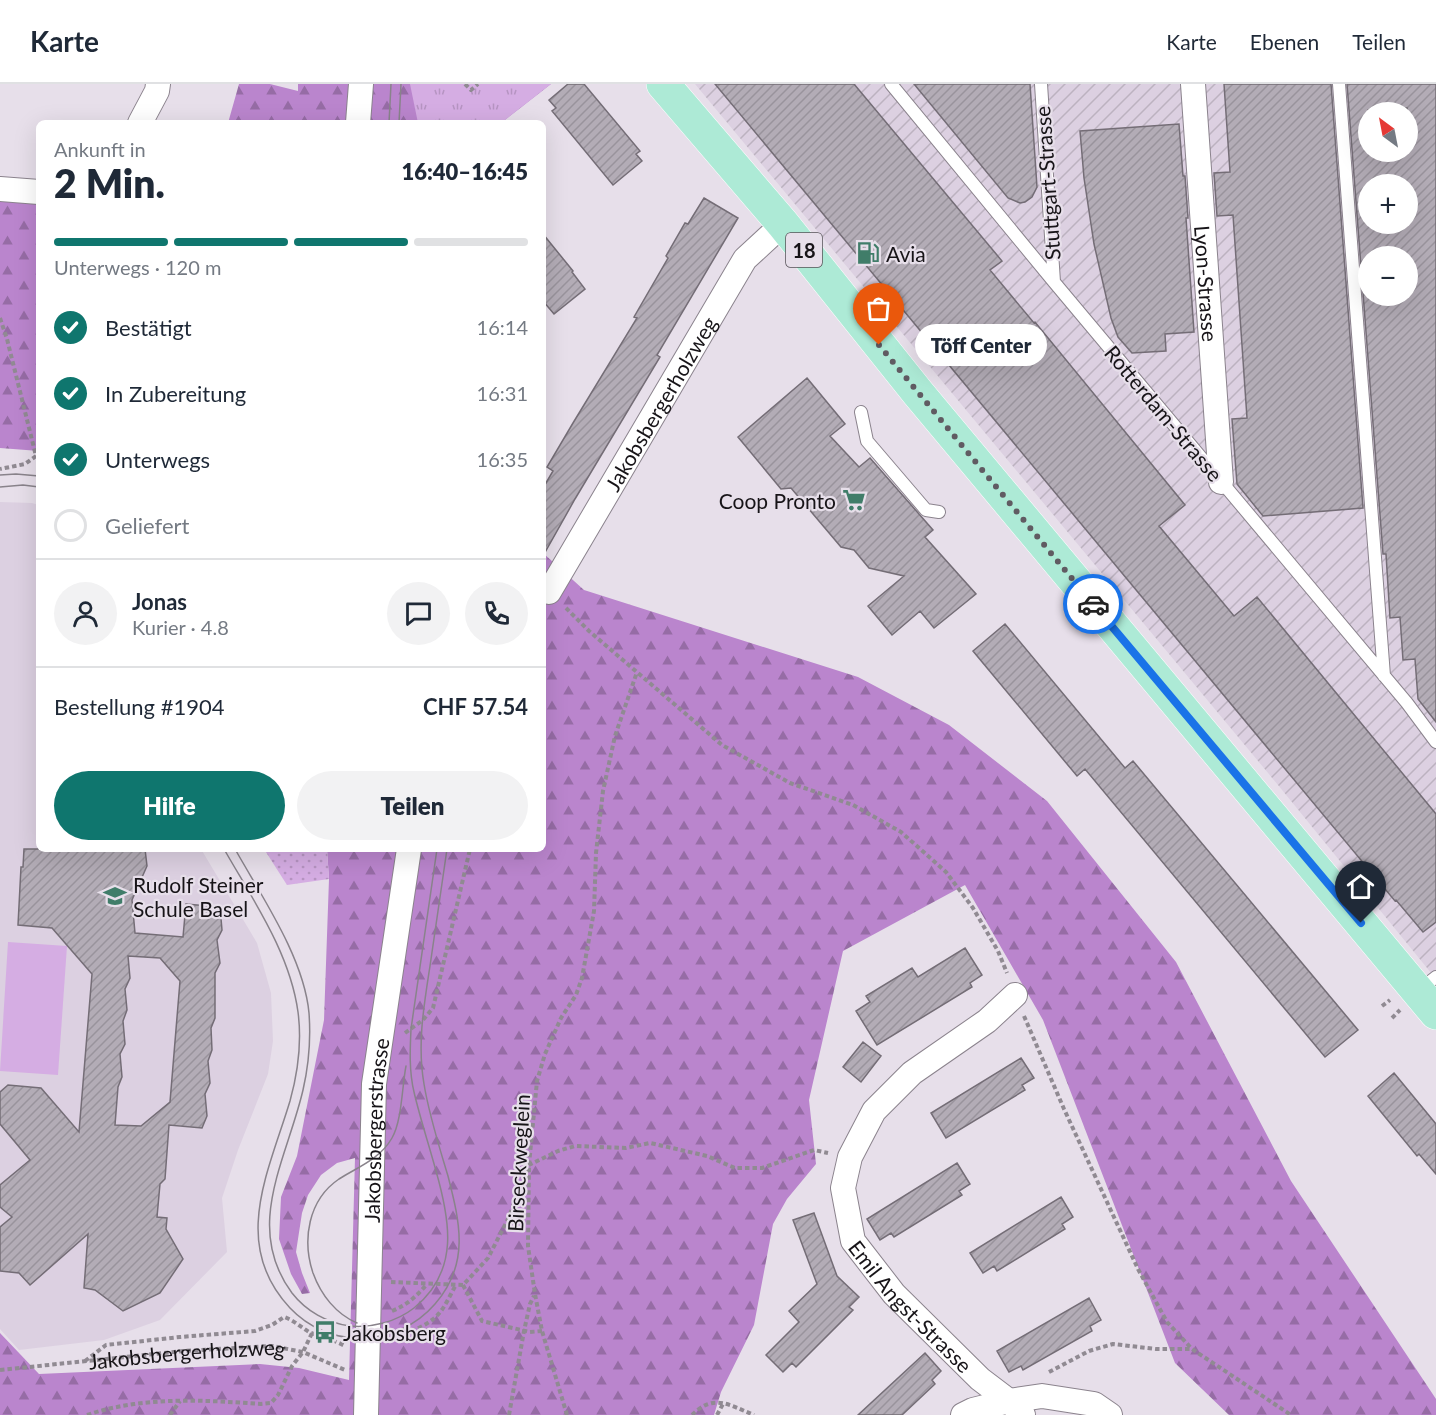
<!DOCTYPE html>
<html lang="de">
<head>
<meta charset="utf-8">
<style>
  :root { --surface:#fff; --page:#f2f2f3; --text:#1f2937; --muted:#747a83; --line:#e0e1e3; --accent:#0f766e }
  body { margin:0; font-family:Lato,sans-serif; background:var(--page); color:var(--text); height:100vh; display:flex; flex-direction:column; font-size:22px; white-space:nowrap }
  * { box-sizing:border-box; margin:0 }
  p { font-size:20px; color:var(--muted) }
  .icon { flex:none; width:33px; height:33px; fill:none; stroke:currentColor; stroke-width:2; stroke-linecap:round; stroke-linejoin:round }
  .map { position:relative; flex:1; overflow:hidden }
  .drawer { position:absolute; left:36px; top:36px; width:510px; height:732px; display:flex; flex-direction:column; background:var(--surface); border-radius:9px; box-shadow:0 6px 24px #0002 }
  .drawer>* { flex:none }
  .needle { width:39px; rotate:328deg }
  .fabs { position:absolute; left:1358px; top:18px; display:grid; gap:12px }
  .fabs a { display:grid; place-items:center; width:60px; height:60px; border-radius:50%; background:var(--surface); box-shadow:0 6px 24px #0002; font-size:30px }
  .pin { position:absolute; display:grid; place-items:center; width:51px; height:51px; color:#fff; margin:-62px -26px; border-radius:50% 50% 50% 0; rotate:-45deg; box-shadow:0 0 6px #0007 }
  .pin .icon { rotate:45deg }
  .courier { position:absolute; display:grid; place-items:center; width:60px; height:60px; margin:-30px; border:4px solid #1a73e8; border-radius:50%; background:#fff; color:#222; box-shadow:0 2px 8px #0007 }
  .bubble { position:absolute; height:42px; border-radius:21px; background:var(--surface); box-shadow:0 6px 24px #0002; font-size:20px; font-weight:800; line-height:42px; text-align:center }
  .summary em { font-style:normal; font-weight:800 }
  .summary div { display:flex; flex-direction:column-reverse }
  .summary { display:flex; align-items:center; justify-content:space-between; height:102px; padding:0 18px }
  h1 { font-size:39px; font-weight:800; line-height:45px }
  .bar { display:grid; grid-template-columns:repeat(4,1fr); gap:9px 6px; align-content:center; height:72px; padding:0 18px }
  .bar i { height:8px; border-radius:4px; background:var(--line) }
  .bar .current { background:var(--accent) }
  .bar p { grid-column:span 4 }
  .line { display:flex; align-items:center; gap:15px; padding:0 18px; border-top:2px solid var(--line) }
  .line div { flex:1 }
  .round { display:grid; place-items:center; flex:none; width:63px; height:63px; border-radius:32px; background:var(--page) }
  ol { padding:0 18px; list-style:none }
  li { display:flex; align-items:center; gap:18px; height:66px }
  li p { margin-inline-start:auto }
  li .icon { padding:6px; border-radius:50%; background:var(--accent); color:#fff; stroke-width:4 }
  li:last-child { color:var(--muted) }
  li i { width:33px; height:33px; border:3px solid var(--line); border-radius:50% }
  .action { display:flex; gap:12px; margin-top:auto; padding:12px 18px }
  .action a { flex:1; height:69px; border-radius:36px; background:var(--accent); color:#fff; font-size:24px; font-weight:800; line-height:69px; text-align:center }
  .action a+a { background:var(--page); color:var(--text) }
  header { display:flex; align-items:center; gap:36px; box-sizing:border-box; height:84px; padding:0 30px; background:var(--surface); border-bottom:2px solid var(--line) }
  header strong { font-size:28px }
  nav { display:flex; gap:33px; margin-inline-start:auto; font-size:21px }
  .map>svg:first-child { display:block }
  .built { fill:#dcd0e1 }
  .industrial { fill:url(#industrial-furrows); fill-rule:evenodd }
  .grass { fill:#d5ade3 }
  .forest { fill:url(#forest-firs) }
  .park { fill:url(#park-tufts) }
  .garden { fill:url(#garden-dots) }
  .building { fill:url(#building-hatch); stroke:#746d76; stroke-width:1.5; fill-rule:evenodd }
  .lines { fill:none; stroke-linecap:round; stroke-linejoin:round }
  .service-casing { stroke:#8b838d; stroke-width:14 }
  .minor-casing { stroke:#8b838d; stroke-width:26 }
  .primary-casing { stroke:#fff; stroke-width:34 }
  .path { stroke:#908a92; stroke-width:4; stroke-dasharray:4.5 3; stroke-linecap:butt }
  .service { stroke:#fff; stroke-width:12 }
  .minor { stroke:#fff; stroke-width:24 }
  .primary { stroke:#adead6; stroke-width:33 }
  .tram { stroke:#89838b; stroke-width:1.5 }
  .done { stroke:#605b62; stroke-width:6; stroke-dasharray:0 10.8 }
  .route { stroke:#1a73e8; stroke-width:8 }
  .labels { text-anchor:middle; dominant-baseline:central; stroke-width:4.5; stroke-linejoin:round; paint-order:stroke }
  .shield { fill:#e7dfea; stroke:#555157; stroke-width:1.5 }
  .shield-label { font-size:20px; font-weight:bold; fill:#171418 }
  .street-label { font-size:21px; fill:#171418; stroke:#e7dfea }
  .poi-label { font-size:21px; fill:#171418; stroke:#e7dfea; text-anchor:start }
</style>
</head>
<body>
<header>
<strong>Karte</strong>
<nav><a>Karte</a><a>Ebenen</a><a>Teilen</a></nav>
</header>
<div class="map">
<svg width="1436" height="1331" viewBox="0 0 1436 1331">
  <defs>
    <pattern id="industrial-furrows" width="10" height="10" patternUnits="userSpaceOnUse" patternTransform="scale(1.5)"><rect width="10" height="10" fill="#dcd0e1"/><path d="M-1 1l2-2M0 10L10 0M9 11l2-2" fill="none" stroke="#bcb2c0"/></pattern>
    <pattern id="forest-firs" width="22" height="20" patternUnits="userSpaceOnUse" patternTransform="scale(1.5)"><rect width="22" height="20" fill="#ba85cd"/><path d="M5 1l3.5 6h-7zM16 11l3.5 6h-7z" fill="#966ca5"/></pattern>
    <pattern id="park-tufts" width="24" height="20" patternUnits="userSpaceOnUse" patternTransform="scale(1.5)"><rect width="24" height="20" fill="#d5ade3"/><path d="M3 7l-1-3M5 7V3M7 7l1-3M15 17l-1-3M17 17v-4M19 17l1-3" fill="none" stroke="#b694c2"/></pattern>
    <pattern id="garden-dots" width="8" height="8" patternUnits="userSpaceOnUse" patternTransform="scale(1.5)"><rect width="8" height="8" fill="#d5ade3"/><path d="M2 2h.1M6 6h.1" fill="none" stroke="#b694c2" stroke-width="1.8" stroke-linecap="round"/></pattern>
    <pattern id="building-hatch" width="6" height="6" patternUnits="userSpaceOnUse" patternTransform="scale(1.5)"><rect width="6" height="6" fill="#b3acb6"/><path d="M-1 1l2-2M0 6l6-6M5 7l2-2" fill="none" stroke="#99939c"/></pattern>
  </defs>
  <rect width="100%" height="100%" fill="#e7dfea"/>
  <!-- built -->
  <path class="built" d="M0,418l32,1 7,2v344h162l56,94 14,50 2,48 -5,33 -30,76 -16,48 5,54 -67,68 -56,20 -85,10 -19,-21z"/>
  <!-- industrial -->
  <path class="industrial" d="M695,0h741v895l-158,-194zM1368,28h39v40h-39zM1368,100h39v40h-39zM1368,172h39v40h-39z"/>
  <!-- grass -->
  <path class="grass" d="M8,858l59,4 -9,129 -58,-4z"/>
  <!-- forest -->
  <path class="forest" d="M239,0h31l28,7v-7h253l-50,39h-273z
    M0,117h39v250l-39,-3z
    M543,469l41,37 274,87 91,48 98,76 129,161 115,219 145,218v16h-207l-54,-52 -132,-343 -78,-135 -122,66 -34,149 7,64 -29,35 -14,25 -19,101 -33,67 -7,23h-714v-82l39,41 221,-10 39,4 50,12 6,-222 -18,5 -16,12 -13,20 -6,18 -6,39 6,21 8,20 -8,1 -11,-20 -12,-35 2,-42 16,-41 27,-136 5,-141 -2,-30h216z"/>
  <!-- park -->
  <path class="park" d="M410,0h141l-50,39h-83z"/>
  <!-- garden -->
  <path class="garden" d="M264,765h63l2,30 -42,6z"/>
  <!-- building -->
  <path class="building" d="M568,0h16l56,67 -4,3 6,7 -29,24 -61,-74 4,-3 -7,-8z
    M715,0h139l148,177 -12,9 44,53 1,-1 150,183 -26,21 75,90 23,-19 179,217v108l-13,10 -27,-32 -1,1z
    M914,0h116l7,103 -5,10 -7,5 -5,1 -12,-5z
    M1224,0h107l32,424 -100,8 -26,-32 -5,-65 15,-1 -14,-203 -16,1 -3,-43 16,-1z
    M1347,0h89v638l-18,-23 -3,-40 -12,1 -3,-43 -10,1 -4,-64h-3zM1407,24v44h-39v-42zM1368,100h39v40h-39zM1368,172h39v40h-39z
    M1179,40l4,52h2l3,42h-2l8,114 -29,2 1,17 -34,2 -14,-16 -7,-19 -17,-74 -10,-66 -4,-47z
    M704,114l34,20 -81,137 3,2 -85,142 -32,57v-68l10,-17 -6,-4 26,-44 64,-105 -3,-1 34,-59 -2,-2 19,-33 3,1z
    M543,150l30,37 -1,1 13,17 -31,25 -11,-13z
    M807,294l38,46 -15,12 29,31 11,-9 63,72 -8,7 51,57 -42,34 -14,-17 -28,24 -24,-29 36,-30 -35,-8 -15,-18 -13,-3 -50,-59 -10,1 -43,-52z
    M1005,540l120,144 8,-7 225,269 -33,27 -240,-288 -8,7 -104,-125z
    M24,765h121l2,17 -15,34 3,33 48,4 3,-33 34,3 2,23 -5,10 3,23 -5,10v45l-4,10 1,22 -4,11 2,22 -5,11 2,22 -5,12 -33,-3 -4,54 -5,5 -3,33 10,1 -1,11 17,30 -23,34 -37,18 -28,-21 -11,-2 4,-54 -58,51 -11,-12 -19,-2v-44l12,-10 -12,-10v-22l30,-25 -30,-36v-32l8,-7 33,3 38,44 13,-158 -40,-46 -34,-3 3,-58h2zM128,872l32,2 20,23 -10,121 -29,24 -26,-1 3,-38 4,-10 -2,-23 5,-10 -2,-23 4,-11 -2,-21 5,-11z
    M965,864l17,27 -12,8 2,4 -95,58 -21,-34 14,-9 -4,-6 46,-28 6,9z
    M863,958l18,14 -20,26 -18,-15z
    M1021,974l13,20 -12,7 3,5 -79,48 -15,-25z
    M1394,989l42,51v50l-17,-20 -2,2 -49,-60z
    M957,1079l13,21 -11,7 3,4 -68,42 -3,-4 -11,7 -13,-21z
    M1061,1113l12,20 -11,7 3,5 -68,42 -3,-5 -11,7 -13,-20z
    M814,1129l23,63 22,21 -10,10 4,3 -57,57 -4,-4 -9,9 -17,-17 33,-33 -10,-11 28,-27 -24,-64z
    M1089,1214l12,22 -11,6 2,5 -69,39 -2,-4 -12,6 -12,-21z
    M925,1269l16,18 -9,9 3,4 -33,31h-44z"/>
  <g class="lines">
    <!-- service casing -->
    <g class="service-casing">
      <path id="service" d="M891,0l163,198 353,421 29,39
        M1041,0l13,198
        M1339,0l45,592
        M861,328l6,29 59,69 13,2
        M1418,907l18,-14"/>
    </g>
    <!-- minor casing -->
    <g class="minor-casing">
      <g id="minor">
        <path id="s2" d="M1193,0l28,398"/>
        <path d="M140,39l17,-32 1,-7"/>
        <path d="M358,39l3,-39"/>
        <path d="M0,105l39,3"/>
        <path id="s3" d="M549,508l196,-333 38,-35"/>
        <path id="s4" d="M1015,911l-28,26 -75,52 -38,38 -24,46 -7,31 10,53 41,53 86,85 29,22 14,14"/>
        <path id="s5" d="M366,1331l8,-331 35,-235"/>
        <path d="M963,1331l10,-5 36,-9 33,-5 52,8 16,11"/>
      </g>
    </g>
    <!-- primary casing -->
    <g class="primary-casing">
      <path id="primary" d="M663,0l120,140 135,169 518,620"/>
    </g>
    <!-- path -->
    <g class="path">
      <path d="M465,0l6,6 7,-6"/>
      <path d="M0,234l7,21 29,117 -11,8 -25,5"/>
      <path d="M566,524l23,23 133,114 68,38 63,22 48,27 45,40 27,36 25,43 9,22"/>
      <path d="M1382,922l8,-6"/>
      <path d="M1024,932l40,93 74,160 29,53 25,27 99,66"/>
      <path d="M1392,934l8,-8"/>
      <path d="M405,949l18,-13 10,-12 37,-159"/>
      <path d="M391,1198l72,3 25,-27 20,-39 21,-54 29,-14 17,-5 51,2 24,-5 57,13 28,12h27l52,-18 14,3"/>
      <path d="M463,1201l19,36 48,11 12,-1"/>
      <path d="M392,1227c15,-6 25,-15 35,-27"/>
      <path d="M390,1255c17,-6 40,-13 51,-28 6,-8 10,-18 15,-26"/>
      <path d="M85,1277l21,-16 74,-8 75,-6 17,-6 12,-8c9,3 17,10 25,15 12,5 25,8 36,14"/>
      <path id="s1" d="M0,1286l183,-19 89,-5 31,6 42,18"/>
      <path d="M1049,1288l40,-21 24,-7 43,5h35"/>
      <path d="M87,1331c56,-19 116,-15 174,-11l10,-1 7,-8 14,-29 11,-14 9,-19"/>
      <path d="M170,1331l10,-14"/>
      <path d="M509,1331l15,-84 6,-27 4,-8"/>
      <path d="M567,1331l-25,-84 -7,-37 -7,-48 1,-81 8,-84 8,-27 16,-36 15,-23 6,-17 12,-67 2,-58 7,-62 12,-55 22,-64"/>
      <path d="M692,1331c22,-22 37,-10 62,0"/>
      <path d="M717,1331l7,-13"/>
    </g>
    <!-- service -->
    <use href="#service" class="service"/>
    <!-- minor -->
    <use href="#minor" class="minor"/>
    <!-- primary -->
    <use href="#primary" class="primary"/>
    <!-- tram -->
    <path class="tram" d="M389,39l2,-39
      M399,39l2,-39
      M0,391l16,-1 23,2
      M0,403l23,-2 16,2
      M224,765c29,51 66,104 74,163 4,30 0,60 -8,89 -21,70 -60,143 0,207 18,19 44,31 71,30 28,0 55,-12 74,-34 35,-40 25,-81 13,-128 -9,-30 -19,-61 -24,-92 -7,-40 0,-79 6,-118 6,-39 11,-78 17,-117
      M235,765c27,48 69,109 74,164 2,27 0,51 -6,77 -16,69 -60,137 -11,203 14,18 35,30 58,33 22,2 46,-4 64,-18 46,-37 36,-88 22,-137 -7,-26 -16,-53 -22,-79 -5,-21 -4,-42 -3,-63l26,-180
      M357,1239c-21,-9 -36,-28 -44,-50 -11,-33 -5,-73 26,-94 19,-12 41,-20 53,-41 10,-17 10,-52 14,-72"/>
  </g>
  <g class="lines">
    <!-- done -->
    <path class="done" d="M879,261l214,259"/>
    <!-- route -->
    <path class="route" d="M1093,520l268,319"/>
  </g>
  <!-- icons -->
  <defs>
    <g id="fuel-bare" transform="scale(1.8)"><path d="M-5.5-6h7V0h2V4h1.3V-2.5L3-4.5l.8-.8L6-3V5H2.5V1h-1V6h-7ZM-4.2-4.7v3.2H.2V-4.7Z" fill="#407d69" stroke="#e7dfea" stroke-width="2.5" paint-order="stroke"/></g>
    <g id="supermarket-bare" transform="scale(1.8)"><path d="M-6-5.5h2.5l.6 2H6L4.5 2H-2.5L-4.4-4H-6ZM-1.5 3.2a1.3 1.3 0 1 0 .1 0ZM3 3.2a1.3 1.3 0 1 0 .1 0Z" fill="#407d69" stroke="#e7dfea" stroke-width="2.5" paint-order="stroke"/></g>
    <g id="school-bare" transform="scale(1.8)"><path d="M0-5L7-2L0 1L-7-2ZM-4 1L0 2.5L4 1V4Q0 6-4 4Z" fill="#407d69" stroke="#e7dfea" stroke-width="2.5" paint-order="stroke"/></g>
    <g id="bus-bare" transform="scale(1.8)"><path d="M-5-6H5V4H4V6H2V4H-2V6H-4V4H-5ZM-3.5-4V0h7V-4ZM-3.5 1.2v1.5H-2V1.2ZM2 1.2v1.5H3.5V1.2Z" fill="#407d69" stroke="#e7dfea" stroke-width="2.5" paint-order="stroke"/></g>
  </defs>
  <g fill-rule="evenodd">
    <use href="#fuel-bare" x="868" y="169"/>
    <use href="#supermarket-bare" x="854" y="416"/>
    <use href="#school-bare" x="115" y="812"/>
    <use href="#bus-bare" x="325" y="1248"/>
  </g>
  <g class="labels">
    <!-- shield labels -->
    <rect class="shield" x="786" y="149" width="36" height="34" rx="4.5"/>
    <g class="shield-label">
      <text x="804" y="166">18</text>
    </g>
    <!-- street labels -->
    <g class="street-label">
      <text transform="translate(1047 99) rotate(-94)">Stuttgart-Strasse</text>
      <text stroke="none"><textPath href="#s2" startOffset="200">Lyon-Strasse</textPath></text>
      <text stroke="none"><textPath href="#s3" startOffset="219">Jakobsbergerholzweg</textPath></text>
      <text transform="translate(1164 329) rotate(50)">Rotterdam-Strasse</text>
      <text stroke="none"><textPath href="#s5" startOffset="285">Jakobsbergerstrasse</textPath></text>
      <text transform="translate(518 1079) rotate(-87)">Birseckweglein</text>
      <text stroke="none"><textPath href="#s4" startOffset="408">Emil Angst-Strasse</textPath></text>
      <text stroke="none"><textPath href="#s1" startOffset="188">Jakobsbergerholzweg</textPath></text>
    </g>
    <!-- poi labels -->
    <g class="poi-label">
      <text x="886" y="169">Avia</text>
      <text x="836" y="416" text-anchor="end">Coop Pronto</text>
      <text x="133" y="800">Rudolf Steiner<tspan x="133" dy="24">Schule Basel</tspan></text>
      <text x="343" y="1248">Jakobsberg</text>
    </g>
  </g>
</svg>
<div class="fabs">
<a><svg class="needle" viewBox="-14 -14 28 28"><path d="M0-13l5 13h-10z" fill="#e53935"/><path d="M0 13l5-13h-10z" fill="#747a83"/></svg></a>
<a>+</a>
<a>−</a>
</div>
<div class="pin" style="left:879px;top:261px;background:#ea580c"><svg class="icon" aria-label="bag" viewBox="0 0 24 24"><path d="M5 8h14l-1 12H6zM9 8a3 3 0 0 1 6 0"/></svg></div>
<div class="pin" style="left:1361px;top:839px;background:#1f2937"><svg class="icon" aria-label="home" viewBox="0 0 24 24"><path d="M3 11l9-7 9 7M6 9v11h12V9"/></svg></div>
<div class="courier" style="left:1093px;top:520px"><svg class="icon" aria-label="car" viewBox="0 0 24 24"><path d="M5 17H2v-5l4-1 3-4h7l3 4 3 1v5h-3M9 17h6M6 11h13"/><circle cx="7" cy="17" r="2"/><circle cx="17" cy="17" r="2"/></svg></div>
<div class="bubble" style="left:915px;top:240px;width:132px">Töff Center</div>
<section class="drawer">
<div class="summary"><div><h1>2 Min.</h1><p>Ankunft in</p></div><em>16:40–16:45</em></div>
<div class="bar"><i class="current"></i><i class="current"></i><i class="current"></i><i></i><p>Unterwegs · 120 m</p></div>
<ol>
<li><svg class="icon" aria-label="check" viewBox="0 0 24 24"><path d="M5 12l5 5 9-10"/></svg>Bestätigt<p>16:14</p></li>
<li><svg class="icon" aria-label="check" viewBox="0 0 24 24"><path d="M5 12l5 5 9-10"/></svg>In Zubereitung<p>16:31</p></li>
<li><svg class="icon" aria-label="check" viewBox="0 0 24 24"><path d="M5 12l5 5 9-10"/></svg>Unterwegs<p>16:35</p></li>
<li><i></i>Geliefert</li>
</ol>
<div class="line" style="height:108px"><a class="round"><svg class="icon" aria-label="person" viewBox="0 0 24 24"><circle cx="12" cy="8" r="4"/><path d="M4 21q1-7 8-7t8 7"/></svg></a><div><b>Jonas</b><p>Kurier · 4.8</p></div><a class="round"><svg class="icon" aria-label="chat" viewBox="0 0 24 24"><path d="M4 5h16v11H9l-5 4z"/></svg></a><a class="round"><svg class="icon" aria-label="phone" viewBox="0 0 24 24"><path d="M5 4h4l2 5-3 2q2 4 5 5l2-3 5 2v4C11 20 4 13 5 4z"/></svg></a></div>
<div class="line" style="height:78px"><div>Bestellung #1904</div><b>CHF 57.54</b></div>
<div class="action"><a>Hilfe</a><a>Teilen</a></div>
</section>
</div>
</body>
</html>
